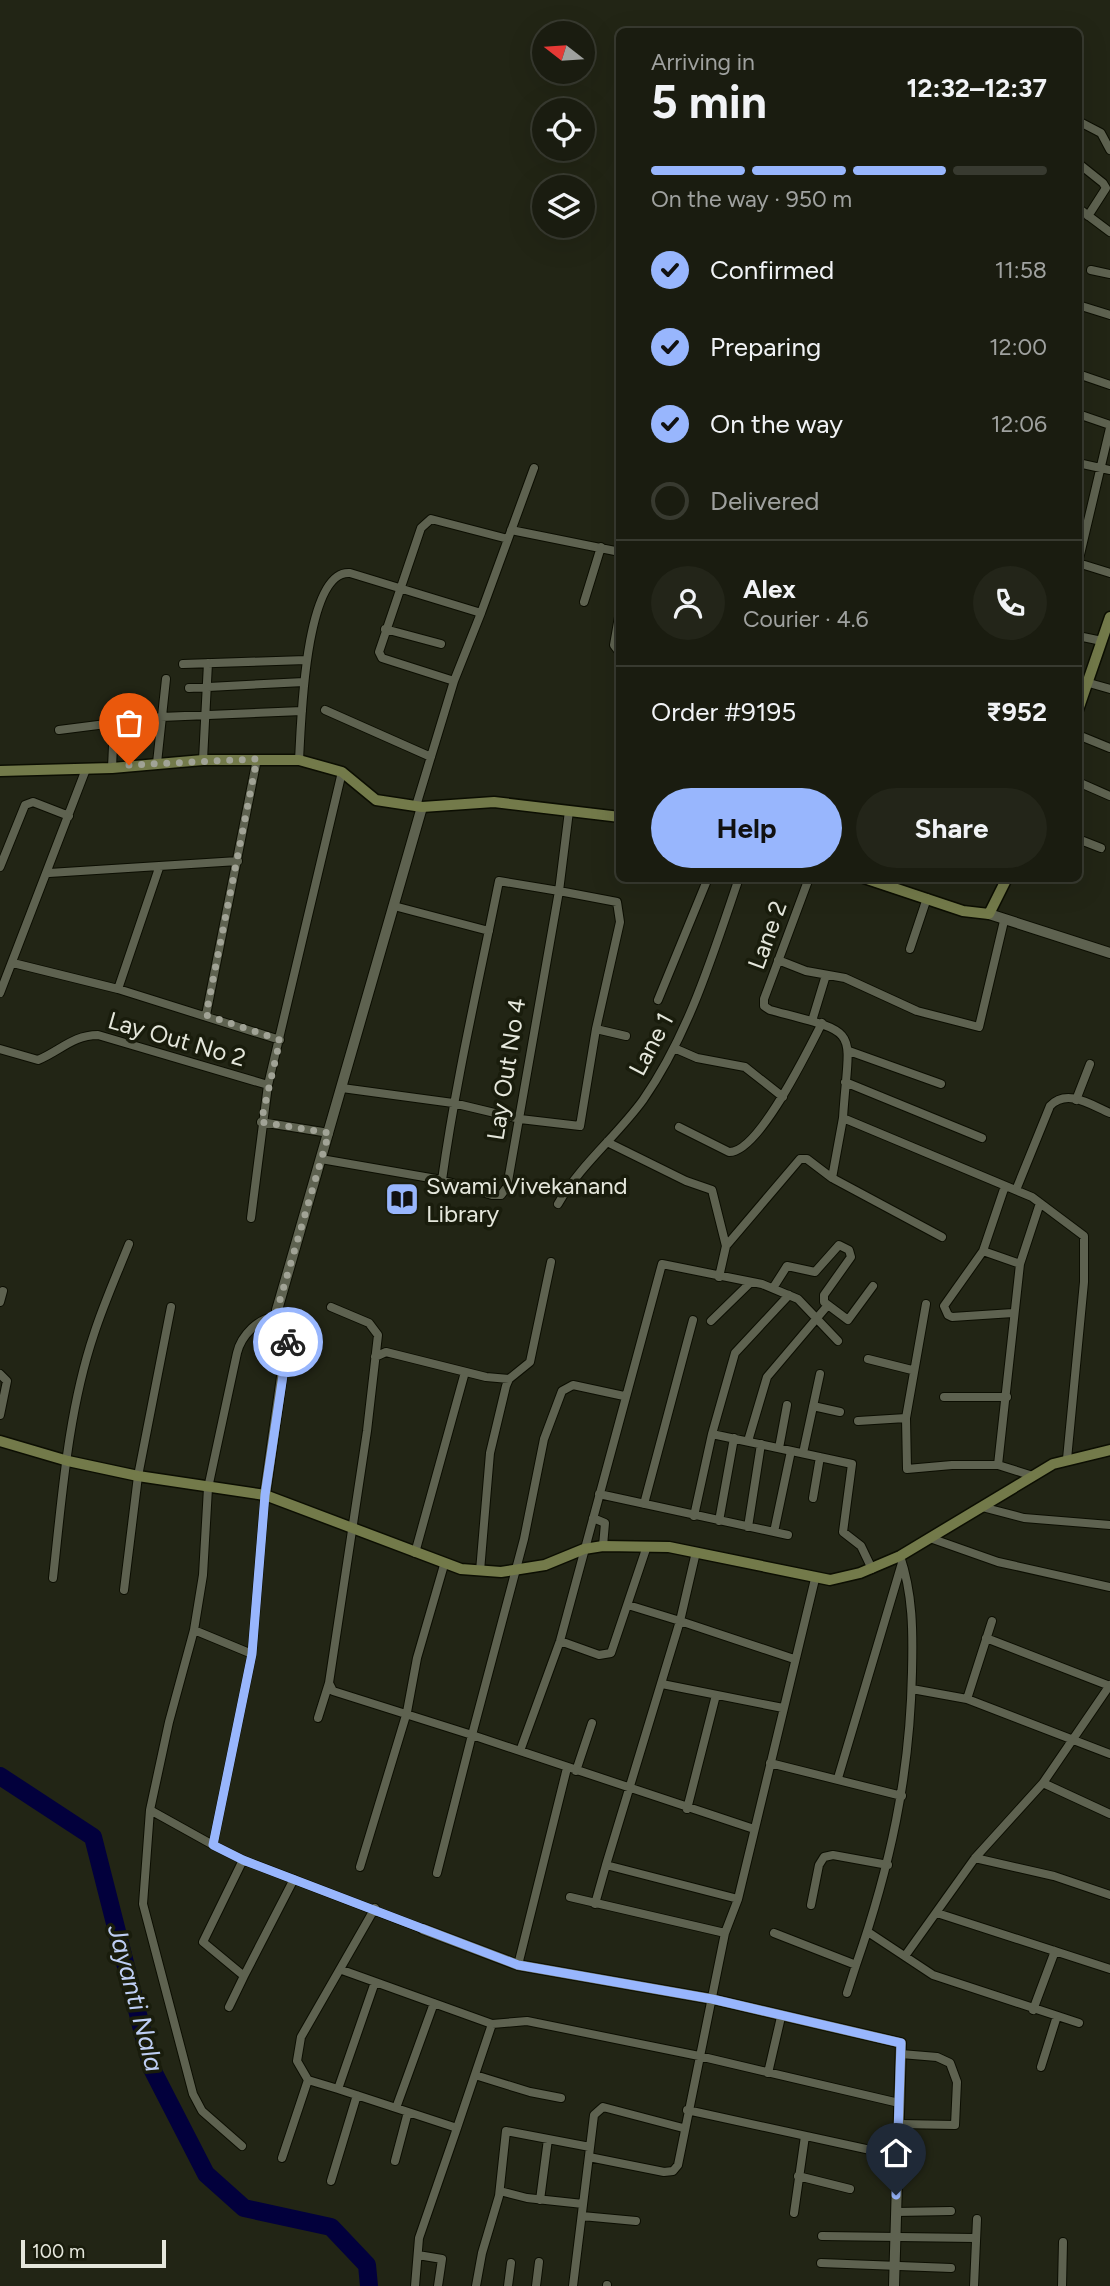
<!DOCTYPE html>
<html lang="en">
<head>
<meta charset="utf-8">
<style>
  :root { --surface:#1a1c10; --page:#232519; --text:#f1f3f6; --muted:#9fa19f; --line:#383a30; --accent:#98b6fd }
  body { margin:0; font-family:Figtree,sans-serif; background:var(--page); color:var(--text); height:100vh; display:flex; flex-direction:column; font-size:26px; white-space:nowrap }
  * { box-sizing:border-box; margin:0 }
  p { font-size:23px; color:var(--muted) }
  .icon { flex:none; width:38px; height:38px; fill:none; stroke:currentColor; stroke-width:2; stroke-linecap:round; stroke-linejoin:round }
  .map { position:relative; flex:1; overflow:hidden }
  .details { position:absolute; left:616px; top:28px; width:466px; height:854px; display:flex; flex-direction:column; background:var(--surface); border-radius:10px; box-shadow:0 7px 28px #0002,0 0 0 2px var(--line) }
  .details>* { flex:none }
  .needle { width:46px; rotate:287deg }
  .controls { position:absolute; left:532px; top:21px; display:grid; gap:14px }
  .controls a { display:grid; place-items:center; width:63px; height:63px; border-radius:50%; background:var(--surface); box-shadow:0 7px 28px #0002,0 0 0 2px var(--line); font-size:35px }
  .scale { position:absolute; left:21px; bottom:18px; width:145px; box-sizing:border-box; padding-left:7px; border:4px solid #e5e7dc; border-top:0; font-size:19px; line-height:24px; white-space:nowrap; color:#e5e7dc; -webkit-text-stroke:5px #191c0c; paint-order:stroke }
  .pin { position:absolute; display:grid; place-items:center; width:60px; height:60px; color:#fff; margin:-72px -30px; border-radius:50% 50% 50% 0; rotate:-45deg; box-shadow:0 0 7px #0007 }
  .pin .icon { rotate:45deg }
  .courier { position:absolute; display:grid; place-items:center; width:70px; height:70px; margin:-35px; border:5px solid #98b6fd; border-radius:50%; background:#fff; color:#222; box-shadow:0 2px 9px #0007 }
  .headline em { font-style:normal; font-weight:700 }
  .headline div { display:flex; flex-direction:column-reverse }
  .headline { display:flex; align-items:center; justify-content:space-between; height:119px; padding:0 35px }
  h1 { font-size:46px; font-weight:700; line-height:52px }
  .bar { display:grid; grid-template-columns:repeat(4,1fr); gap:10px 7px; align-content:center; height:84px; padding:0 35px }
  .bar i { height:9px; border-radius:5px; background:var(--line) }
  .bar .on { background:var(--accent) }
  .bar p { grid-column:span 4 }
  .line { display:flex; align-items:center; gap:18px; padding:0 35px; border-top:2px solid var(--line) }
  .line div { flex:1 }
  .round { display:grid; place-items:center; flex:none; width:74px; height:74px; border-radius:37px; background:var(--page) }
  ol { padding:0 35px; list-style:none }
  li { display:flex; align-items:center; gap:21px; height:77px }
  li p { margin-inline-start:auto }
  li .icon { padding:7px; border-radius:50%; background:var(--accent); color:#111; stroke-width:4 }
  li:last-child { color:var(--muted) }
  li i { width:38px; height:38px; border:4px solid var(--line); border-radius:50% }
  .button { display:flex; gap:14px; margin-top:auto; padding:14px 35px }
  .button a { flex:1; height:80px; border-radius:42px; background:var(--accent); color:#111; font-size:28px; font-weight:700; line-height:80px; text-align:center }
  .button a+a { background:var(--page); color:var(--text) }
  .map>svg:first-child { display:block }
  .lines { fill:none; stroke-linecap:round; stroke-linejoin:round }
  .river { stroke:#02003c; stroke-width:18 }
  .minor-casing { stroke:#0c0e02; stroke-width:10 }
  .tertiary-casing { stroke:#0c0e02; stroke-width:12 }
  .secondary-casing { stroke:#0c0e02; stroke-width:13 }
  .minor { stroke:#5e6250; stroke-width:8 }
  .tertiary { stroke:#5e6250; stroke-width:10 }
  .secondary { stroke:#737a4a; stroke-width:10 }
  .done { stroke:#a1a396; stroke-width:7; stroke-dasharray:0 12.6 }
  .route { stroke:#98b6fd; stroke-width:9 }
  .labels { text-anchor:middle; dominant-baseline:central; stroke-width:7; stroke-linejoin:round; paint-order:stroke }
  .street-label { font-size:24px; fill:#e5e7dc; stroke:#191c0c }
  .poi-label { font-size:24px; fill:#e5e7dc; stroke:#191c0c; text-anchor:start }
  .water-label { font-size:26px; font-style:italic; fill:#becef4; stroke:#191c0c }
</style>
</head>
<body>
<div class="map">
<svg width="1110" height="2286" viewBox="0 0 1110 2286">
  <rect width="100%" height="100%" fill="#222515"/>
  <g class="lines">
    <!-- river -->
    <path class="river" d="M0,1776l93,61 59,232 54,105 38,34 87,19 36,38 2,21"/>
    <!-- minor casing -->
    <g class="minor-casing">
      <path id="minor" d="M1078,121l23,12 9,17
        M1078,163l25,20 3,5 -18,28
        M1078,208l32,24
        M1091,270l19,4
        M1078,305l32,10
        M1078,374l32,11
        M1078,414l32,11
        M1078,463l32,7
        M511,530l109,22
        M1078,563l32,-135
        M1078,563l32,10
        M584,602l17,-55
        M620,611l-6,34 6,8
        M481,613l53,-145
        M385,629l56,15
        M1078,636l24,5
        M183,664l123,-4
        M454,681l-72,-23 -3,-6 42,-124 10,-9 77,20
        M1089,683l21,6
        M189,688l115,-6
        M325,710l106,47
        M59,730l102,-13 141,-6
        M1078,735l32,13
        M203,760l5,-97
        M299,760c2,-31 5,-191 51,-187l131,40 -27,68 -38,125
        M157,763l9,-84
        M112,768l2,-45
        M1078,782l32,14
        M1078,839l23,9
        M0,867l25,-62 8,-3 36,14
        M49,873l189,-12
        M809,878l-45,121v7l6,4c94,25 79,15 73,108l189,79 52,39v46l-17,177
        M394,906l95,25
        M910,949l17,-51
        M778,960l28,11 39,7 72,33 62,16 25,-106
        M13,963l105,26 162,51
        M118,989l41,-121
        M0,993l86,-224
        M658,1000l50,-122
        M206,1015l51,-256
        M812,1021l14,-46
        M596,1029l30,7
        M674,1048l23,10 48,9 38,30
        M0,1049l38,11c22,-9 35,-25 60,-25l170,50
        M849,1051l92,33
        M845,1082l137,56
        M342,1088l111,15 67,16 60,7 16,-97 24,-107 -3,-20 -58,-11 10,-80
        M1076,1100l14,-36
        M843,1118l-11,60 110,59
        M261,1122l68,11
        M679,1127l50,25c30,1 80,-104 93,-129
        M607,1142l79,39 26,9 14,56 -7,31
        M321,1159l121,21 50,15h9l6,-8 52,-296 -60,-10c-20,100 -43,198 -57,299
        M1005,1186l-22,65 -39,55 4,9 4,2 61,-4
        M1016,1190l34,-84c17,-18 41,-1 60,7
        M558,1204c23,-40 58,-67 85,-104 46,-66 70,-146 96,-222
        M251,1218l17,-133 74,-313
        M726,1246l74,-87h7l25,19
        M983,1251l37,13
        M773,1288l14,-22 28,6 24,-27 10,5 2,7 -27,38v7l24,18 25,-34
        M0,1302l3,-11
        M926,1304l-20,114 1,51 45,-4h46l35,11
        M331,1307l38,16 9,12 -11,96 -38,252 4,8 139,44 -35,138
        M711,1321l40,-39
        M375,1357l11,-5 100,25 23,2
        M868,1359l44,11
        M0,1374l7,7 -7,34
        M624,1396l-51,-11 -11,6 -18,48 -20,100 -52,196 282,94
        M944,1397h63
        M813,1406l27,6
        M858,1421l48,-3
        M712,1434l140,30 -9,68 18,14 11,23
        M748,1441l19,-64 61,-72
        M779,1448l8,-43
        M803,1453l17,-79
        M998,1465l22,-201 20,-61
        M599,1494l189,41
        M265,1495l-13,159 -39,191 30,15 180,69
        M813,1498l7,-41
        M644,1504l49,-184
        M982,1507l42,11 86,7
        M694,1516l18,-82 23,-81 54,-58
        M593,1518l12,5 -2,23
        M719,1521l15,-83
        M748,1527l13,-83
        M774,1532l17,-81
        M930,1538l68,24 112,25
        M696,1552l-16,69 114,38
        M415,1553l50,-181
        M480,1571l10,-118 16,-67 3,-7 21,-17 21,-100
        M53,1578c9,-81 15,-167 41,-244 10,-31 23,-60 35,-90
        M124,1590l14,-114 33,-169
        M628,1605l52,16 -74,244 132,34
        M194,1630l58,24
        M986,1638l124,48
        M560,1641l39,14 12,-2 36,-107
        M662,1684l121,24
        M912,1689l55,10 25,-78
        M967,1699l143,55
        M318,1718l11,-35
        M520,1751l40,-110 102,-377 100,20 36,15 40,42
        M770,1763l132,33
        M576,1771l16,-48
        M838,1778l64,-215
        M1043,1783l67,31
        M687,1809l29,-114
        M150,1810l-7,94 50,190 9,17 40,35
        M213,1845l-63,-35 19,-88 25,-92 9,-55 5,-87 29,-135c4,-17 22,-37 41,-36
        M975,1858l79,18 56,19
        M360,1867l47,-155 10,-54 27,-93
        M570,1897l155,36
        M595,1904l11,-39
        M811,1905l8,-40 5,-8 9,-2 55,10
        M937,1913l173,56
        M868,1932l65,43 146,48
        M774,1933l82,32c34,-98 54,-189 56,-293 1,-40 1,-78 -12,-116
        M905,1956l70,-98 68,-75 67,-98
        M518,1965l49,-197
        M342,1970l150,54 -35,104 -119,-39 37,-107
        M244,1976l50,-97
        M847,1993l9,-28
        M229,2007l15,-31 -41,-34 40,-82
        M1033,2010l22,-59
        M492,2024l35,-3 172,35 200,47
        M1041,2067l16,-51
        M768,2073l13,-56
        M475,2075l55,17 31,6
        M308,2080l-11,-19 4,-24 74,-129
        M396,2108l38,-105
        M687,2110l211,46
        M899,2124l56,1 2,-43 -7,-19 -13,-6 -36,-3
        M589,2157l75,15 9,-1 5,-6 47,-232 13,-34 77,-320
        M282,2158l26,-78 30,9
        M395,2161l13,-49
        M798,2176l52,13
        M331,2181l26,-86
        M500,2191l27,7 56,6
        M540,2200l8,-61
        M896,2212l55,-1
        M794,2213l11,-77
        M582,2216l54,5
        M822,2236l153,2
        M418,2255l24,4 -4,27
        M821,2263l130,5
        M415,2286l4,-48 38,-110
        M476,2286l6,-33 17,-57 7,-65 84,16
        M508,2286l3,-23
        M536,2286l3,-24
        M573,2286l21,-171 9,-8 80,21
        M607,2286v-1
        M974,2286l3,-67
        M1062,2286l1,-44"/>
    </g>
    <!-- tertiary casing -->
    <g class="tertiary-casing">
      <path id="tertiary" d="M989,914l121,39
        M265,1495l22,-153 -10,-32 145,-503
        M423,1929l95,36 194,34 189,44 -7,243"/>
    </g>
    <!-- secondary casing -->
    <g class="secondary-casing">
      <path id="secondary" d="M1078,710l32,-93
        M0,771l112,-3 91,-8h96l43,12 34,28 46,7 72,-5 126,15
        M864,878l99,33 26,3 18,-36
        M0,1441l68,20 70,15 127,19 196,74 40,3 44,-7 39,-16 19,-3 66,1 161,33 30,-7 40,-17 153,-92 57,-14"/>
    </g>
    <!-- minor -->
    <use href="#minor" class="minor"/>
    <!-- tertiary -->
    <use href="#tertiary" class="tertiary"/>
    <!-- secondary -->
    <use href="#secondary" class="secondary"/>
  </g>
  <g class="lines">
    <!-- done -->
    <path class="done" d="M129,765l128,-6 -51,256 74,25 -19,82 68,11 -52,177 11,32"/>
    <!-- route -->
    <path class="route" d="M288,1342l-23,153 -13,159 -39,191 30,15 275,105 194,34 189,44 -5,152"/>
  </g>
  <!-- icons -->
  <defs>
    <g id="library-square" transform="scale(1.75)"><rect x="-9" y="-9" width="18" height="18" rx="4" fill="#98b6fd" stroke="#191c0c"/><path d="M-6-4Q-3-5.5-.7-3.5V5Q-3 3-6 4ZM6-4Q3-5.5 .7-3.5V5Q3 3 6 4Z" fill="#111"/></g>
  </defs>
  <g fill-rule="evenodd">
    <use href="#library-square" x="402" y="1199"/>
  </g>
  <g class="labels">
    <!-- street labels -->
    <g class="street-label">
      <text transform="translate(767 935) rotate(-70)">Lane 2</text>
      <text transform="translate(177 1039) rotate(16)">Lay Out No 2</text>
      <text transform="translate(651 1044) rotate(-62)">Lane 1</text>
      <text transform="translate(506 1069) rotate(-81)">Lay Out No 4</text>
    </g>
    <!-- poi labels -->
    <g class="poi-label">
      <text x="426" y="1185">Swami Vivekanand<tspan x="426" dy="28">Library</tspan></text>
    </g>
    <!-- water labels -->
    <g class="water-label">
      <text transform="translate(136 1998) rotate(75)">Jayanti Nala</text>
    </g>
  </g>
</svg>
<div class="controls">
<a><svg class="needle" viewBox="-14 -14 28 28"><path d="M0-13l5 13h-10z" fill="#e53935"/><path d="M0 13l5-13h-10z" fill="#9fa19f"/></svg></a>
<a><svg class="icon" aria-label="locate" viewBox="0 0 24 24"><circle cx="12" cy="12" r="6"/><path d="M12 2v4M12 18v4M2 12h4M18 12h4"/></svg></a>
<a><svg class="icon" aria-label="layers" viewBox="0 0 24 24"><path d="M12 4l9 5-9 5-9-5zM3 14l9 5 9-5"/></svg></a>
</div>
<div class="scale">100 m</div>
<div class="pin" style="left:129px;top:765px;background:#ea580c"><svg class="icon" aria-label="bag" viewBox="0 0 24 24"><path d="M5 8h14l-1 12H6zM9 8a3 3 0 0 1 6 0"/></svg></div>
<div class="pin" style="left:896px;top:2195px;background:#1f2937"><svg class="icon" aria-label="home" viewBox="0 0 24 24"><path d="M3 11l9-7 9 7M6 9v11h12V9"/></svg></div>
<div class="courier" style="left:288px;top:1342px"><svg class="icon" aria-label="bike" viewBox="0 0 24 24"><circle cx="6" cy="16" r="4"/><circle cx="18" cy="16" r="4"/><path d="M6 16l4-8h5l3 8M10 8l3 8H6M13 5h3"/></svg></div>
<section class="details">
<div class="headline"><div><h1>5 min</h1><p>Arriving in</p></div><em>12:32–12:37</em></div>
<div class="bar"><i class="on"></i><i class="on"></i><i class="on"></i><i></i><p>On the way · 950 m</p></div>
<ol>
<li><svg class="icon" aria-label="check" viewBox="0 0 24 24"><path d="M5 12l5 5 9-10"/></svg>Confirmed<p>11:58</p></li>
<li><svg class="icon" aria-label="check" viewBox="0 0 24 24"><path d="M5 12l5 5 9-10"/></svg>Preparing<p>12:00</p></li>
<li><svg class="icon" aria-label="check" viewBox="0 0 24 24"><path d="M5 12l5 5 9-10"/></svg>On the way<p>12:06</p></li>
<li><i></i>Delivered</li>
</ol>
<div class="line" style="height:126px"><a class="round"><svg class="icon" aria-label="person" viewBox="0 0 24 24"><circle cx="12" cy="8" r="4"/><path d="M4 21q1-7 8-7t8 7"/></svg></a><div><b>Alex</b><p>Courier · 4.6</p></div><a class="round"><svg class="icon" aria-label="phone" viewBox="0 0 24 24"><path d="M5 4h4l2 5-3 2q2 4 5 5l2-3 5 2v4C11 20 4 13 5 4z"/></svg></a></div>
<div class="line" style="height:91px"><div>Order #9195</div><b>₹952</b></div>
<div class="button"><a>Help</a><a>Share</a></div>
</section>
</div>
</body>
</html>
